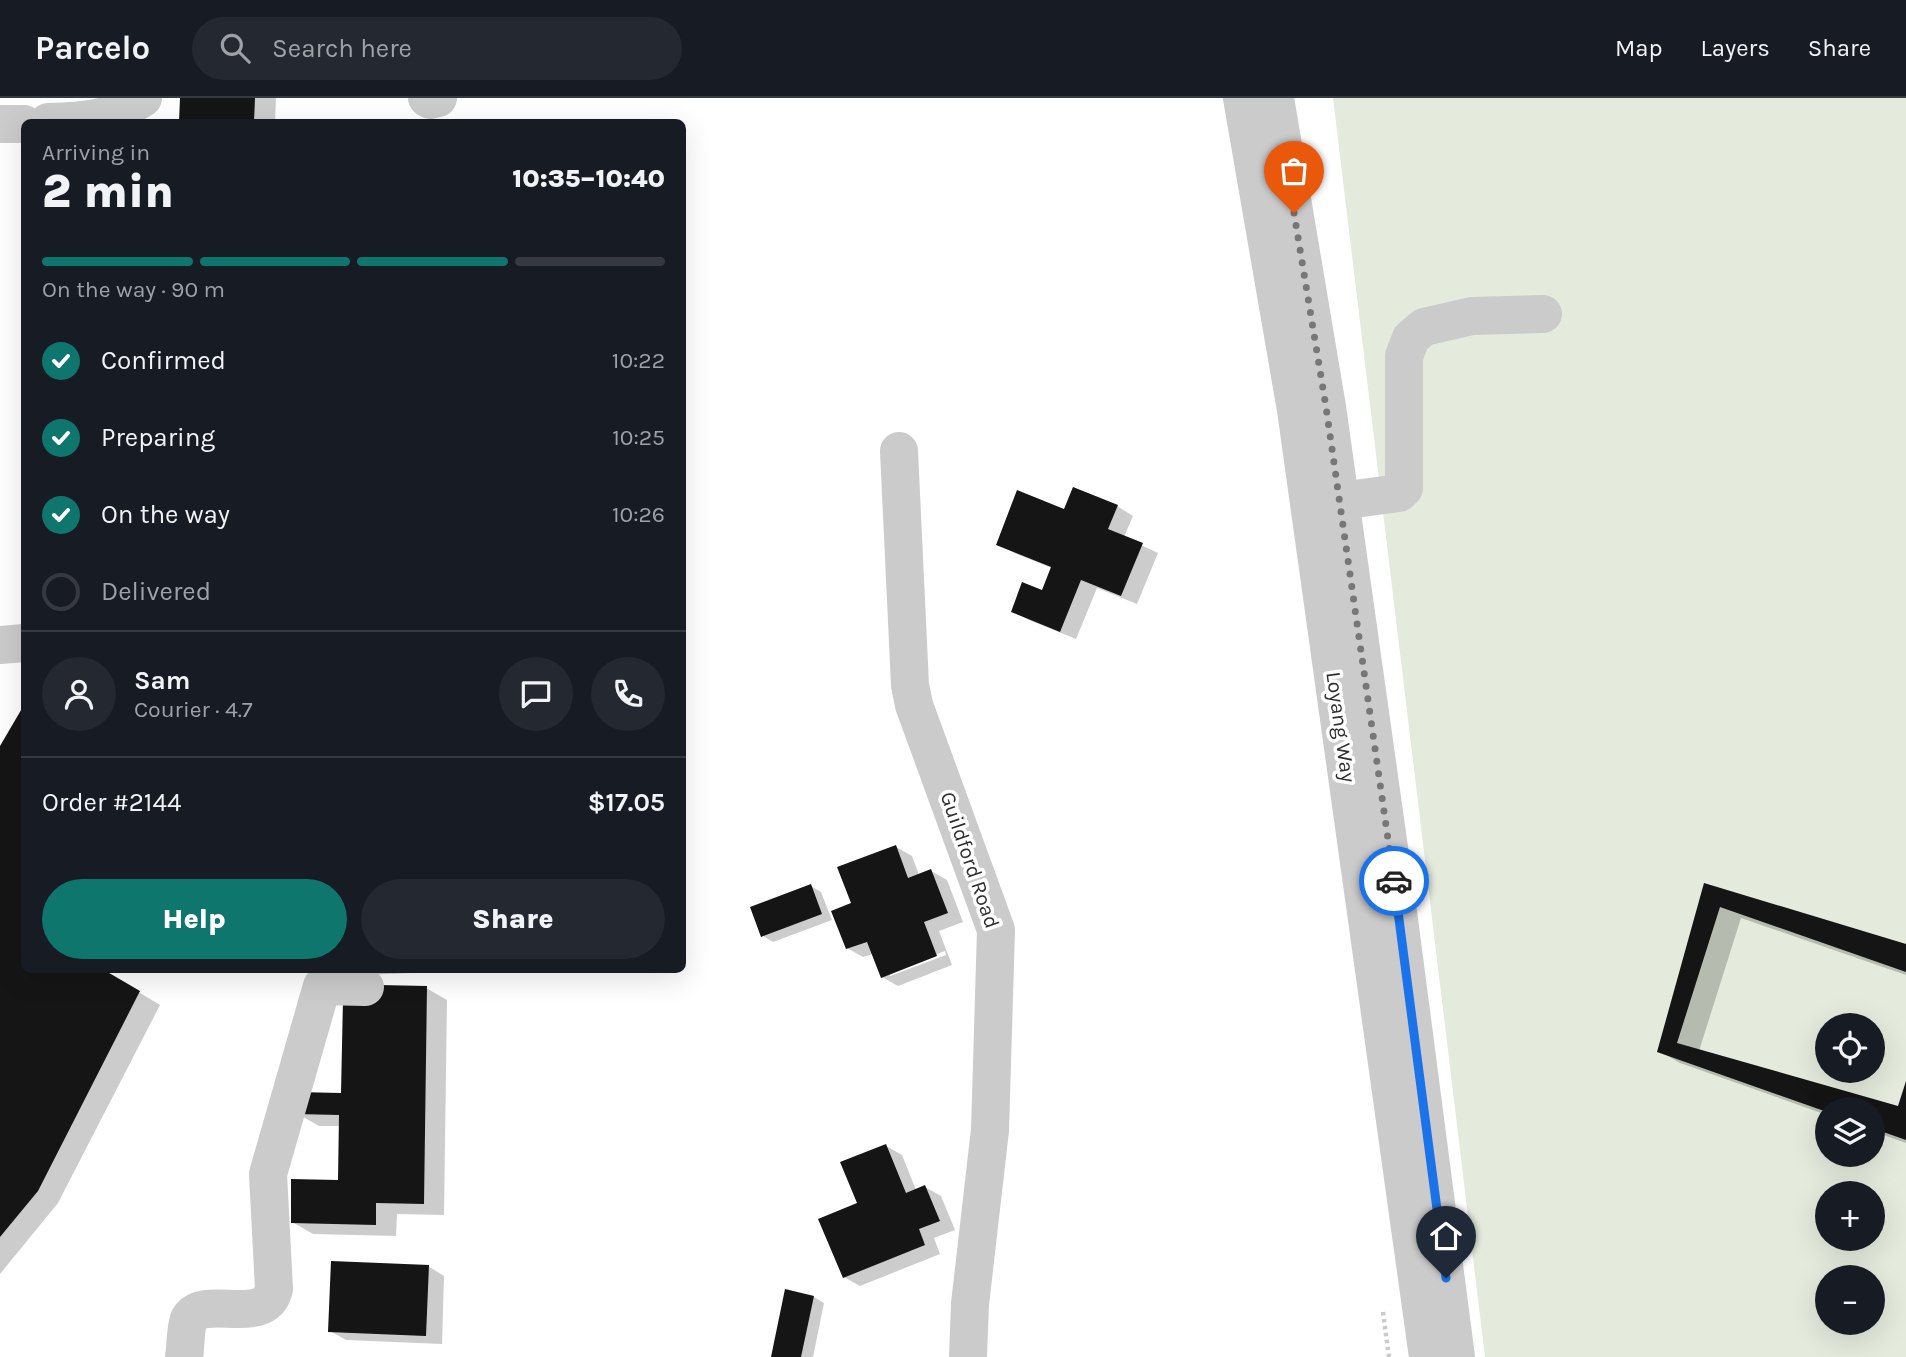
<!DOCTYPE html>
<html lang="en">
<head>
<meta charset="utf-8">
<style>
  :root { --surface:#171b24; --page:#242831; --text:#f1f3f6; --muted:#9ea1a6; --line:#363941; --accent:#0f766e }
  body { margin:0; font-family:Karla,sans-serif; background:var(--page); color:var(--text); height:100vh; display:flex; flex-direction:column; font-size:26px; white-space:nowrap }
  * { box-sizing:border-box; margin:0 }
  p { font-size:23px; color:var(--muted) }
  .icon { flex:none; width:38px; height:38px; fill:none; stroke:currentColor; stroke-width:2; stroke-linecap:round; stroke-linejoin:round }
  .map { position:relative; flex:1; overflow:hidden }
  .panel { position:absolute; left:21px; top:21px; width:665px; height:854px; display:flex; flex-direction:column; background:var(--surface); border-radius:10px; box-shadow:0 7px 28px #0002 }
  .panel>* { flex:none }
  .tools { position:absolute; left:1815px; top:915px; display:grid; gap:14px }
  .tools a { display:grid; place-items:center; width:70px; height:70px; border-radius:50%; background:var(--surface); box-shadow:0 7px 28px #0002; font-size:35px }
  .pin { position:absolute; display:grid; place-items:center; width:60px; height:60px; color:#fff; margin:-72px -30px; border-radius:50% 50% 50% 0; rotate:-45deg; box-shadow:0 0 7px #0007 }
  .pin .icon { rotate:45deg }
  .courier { position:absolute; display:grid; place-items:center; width:70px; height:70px; margin:-35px; border:5px solid #1a73e8; border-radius:50%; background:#fff; color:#222; box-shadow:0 2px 9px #0007 }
  .overview em { font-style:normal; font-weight:800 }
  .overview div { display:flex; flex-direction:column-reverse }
  .overview { display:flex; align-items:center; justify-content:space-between; height:119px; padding:0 21px }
  h1 { font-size:46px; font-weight:800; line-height:52px }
  .bar { display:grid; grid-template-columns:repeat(4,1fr); gap:10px 7px; align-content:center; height:84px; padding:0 21px }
  .bar i { height:9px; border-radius:5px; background:var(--line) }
  .bar .current { background:var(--accent) }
  .bar p { grid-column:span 4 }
  .line { display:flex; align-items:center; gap:18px; padding:0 21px; border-top:2px solid var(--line) }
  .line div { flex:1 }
  .round { display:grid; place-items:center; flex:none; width:74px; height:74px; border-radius:37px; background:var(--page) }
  ol { padding:0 21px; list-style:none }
  li { display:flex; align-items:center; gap:21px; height:77px }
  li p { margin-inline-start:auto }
  li .icon { padding:7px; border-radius:50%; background:var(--accent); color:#fff; stroke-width:4 }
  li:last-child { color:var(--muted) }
  li i { width:38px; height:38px; border:4px solid var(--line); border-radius:50% }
  .primary-button { display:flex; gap:14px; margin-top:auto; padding:14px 21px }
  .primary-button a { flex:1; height:80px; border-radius:42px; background:var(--accent); color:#fff; font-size:28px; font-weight:800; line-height:80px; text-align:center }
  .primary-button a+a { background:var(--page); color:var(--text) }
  header { display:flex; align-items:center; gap:42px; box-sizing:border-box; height:98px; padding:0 35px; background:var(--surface); border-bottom:2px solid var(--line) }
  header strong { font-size:33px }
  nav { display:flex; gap:38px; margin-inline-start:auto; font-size:24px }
  .search { width:490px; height:63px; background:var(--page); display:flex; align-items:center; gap:18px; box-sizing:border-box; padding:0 24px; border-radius:38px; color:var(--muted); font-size:26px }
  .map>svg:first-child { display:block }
  .green { fill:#e4eadc; fill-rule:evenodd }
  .shadow { fill:#0003; fill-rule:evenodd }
  .building { fill:#151515 }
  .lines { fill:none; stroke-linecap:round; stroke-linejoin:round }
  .path { stroke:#cbcbcb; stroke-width:4.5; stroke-dasharray:3.5 3.5; stroke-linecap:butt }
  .minor { stroke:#cbcbcb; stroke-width:38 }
  .done { stroke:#777; stroke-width:7; stroke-dasharray:0 12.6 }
  .route { stroke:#1a73e8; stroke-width:9 }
  .labels { text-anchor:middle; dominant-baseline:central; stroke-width:7; stroke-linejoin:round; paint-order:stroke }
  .street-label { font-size:21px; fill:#2e2e2e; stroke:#fff }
</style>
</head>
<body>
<header>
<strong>Parcelo</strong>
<div class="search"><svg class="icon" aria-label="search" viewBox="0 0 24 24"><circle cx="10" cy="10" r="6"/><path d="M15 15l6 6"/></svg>Search here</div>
<nav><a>Map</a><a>Layers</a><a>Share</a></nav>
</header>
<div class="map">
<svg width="1906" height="1259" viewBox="0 0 1906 1259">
  <rect width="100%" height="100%" fill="#fff"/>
  <!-- green -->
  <path class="green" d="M1333,0h573v1259h-421zM1827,928h45v45h-45zM1827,1012h45v45h-45zM1827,1096h45v45h-45zM1827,1180h45v45h-45z"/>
  <!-- shadow -->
  <path class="shadow" d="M182,0h94l-1,24h-95z
    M1117,408l16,10 -9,21 34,16 -21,51 -40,-16 -21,51 -47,-19 -16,-9 30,-18 9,-25 -38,-15 -16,-9 67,-33z
    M24,611v261h78l58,35 -102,198 -58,71v-524z
    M896,749l16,9 7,19 12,-4 16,9 16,42 -24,9 13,34 -54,21 -16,-9 -9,-23 -10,3 -16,-9 6,-44zM945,853l1,4 -56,21v-4z
    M1705,787l201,61v29l-165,-57 -42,133 200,58 7,-25v59l-34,-12v-21h-45v5l-147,-52 -21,-12z
    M811,788l10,6 11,28 -59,22 -10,-6z
    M331,872h80v3l-70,3z
    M426,890l21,12 -3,215 -47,-1 -1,22 -83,-2 -21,-12 47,-40 1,-56h-21l-21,-12 45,-19 38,-93z
    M886,1048l16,9 14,35 9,-3 16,9 14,34 -21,8 6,16 -80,32 -16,-9 15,-73z
    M428,1168l16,10 -2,68 -96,-4 -16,-9z
    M814,1199l10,6 -11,54h-41z"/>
  <!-- building -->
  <path class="building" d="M180,0h75l-1,24h-75z
    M1073,389l45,18 -10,24 35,14 -22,53 -40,-16 -21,52 -49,-20 11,-30 20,8 9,-23 -55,-22 21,-55 47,19z
    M24,607v265h80l36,21 -102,200 -38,46v-491z
    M896,747l12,33 23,-9 17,44 -24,9 13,34 -56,22 -14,-36 -21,7 -15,-38 20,-8 -14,-36z
    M1704,785l202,61v28l-186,-65 -43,136 221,63 8,-25v59l-34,-12v-18h-45v2l-170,-60z
    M811,786l11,30 -61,23 -11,-30z
    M379,887l48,1 -3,218 -48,-1v22l-85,-2v-44l47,1 1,-65 -43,-1v-22l45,1 2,-94 36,1z
    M886,1046l20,49 19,-8 15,36 -21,8 6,16 -82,33 -25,-59 39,-16 -17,-41z
    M331,1163l98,4 -3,71 -98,-4z
    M785,1191l29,7 -13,61h-30z"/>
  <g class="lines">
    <!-- path -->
    <path class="path" d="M1383,1214l6,45"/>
    <!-- minor -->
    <path class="minor" d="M427,0l3,2 8,-2
      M1242,0l54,312 132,947
      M1275,0l52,309 71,505 58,445
      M48,24c37,-1 64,-3 95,-24
      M0,26h24
      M899,353l11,234 4,20 82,225 -6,200 -20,174 -2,53
      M1340,403l59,-8 5,-5v-132l7,-18 13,-11 48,-11 71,-2
      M0,547l24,-2
      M184,1259c2,-11 1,-28 5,-38 14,-26 76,9 85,-30l-6,-115 54,-188 43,1"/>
  </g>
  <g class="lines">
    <!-- done -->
    <path class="done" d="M1294,115l32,194 68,474"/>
    <!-- route -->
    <path class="route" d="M1394,783l52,397"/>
  </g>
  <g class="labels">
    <!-- street labels -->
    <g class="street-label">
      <text transform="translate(1341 629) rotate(82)">Loyang Way</text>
      <text transform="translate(970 762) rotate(71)">Guildford Road</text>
    </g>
  </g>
</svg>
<div class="tools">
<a><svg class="icon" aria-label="locate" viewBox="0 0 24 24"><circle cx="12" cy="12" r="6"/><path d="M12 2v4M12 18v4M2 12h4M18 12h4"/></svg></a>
<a><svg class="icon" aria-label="layers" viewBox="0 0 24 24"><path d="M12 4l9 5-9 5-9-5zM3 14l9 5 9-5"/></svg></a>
<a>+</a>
<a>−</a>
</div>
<div class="pin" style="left:1294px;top:115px;background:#ea580c"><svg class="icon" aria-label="bag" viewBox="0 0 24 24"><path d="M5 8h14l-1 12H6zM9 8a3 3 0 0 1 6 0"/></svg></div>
<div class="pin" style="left:1446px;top:1180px;background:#1f2937"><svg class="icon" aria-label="home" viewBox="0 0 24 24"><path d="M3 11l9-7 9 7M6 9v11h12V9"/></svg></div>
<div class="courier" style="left:1394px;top:783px"><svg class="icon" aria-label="car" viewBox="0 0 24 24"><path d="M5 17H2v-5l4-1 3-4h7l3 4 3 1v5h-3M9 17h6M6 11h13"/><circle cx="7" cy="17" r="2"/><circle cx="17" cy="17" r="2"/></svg></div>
<section class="panel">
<div class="overview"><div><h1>2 min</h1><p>Arriving in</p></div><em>10:35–10:40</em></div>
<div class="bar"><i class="current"></i><i class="current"></i><i class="current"></i><i></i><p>On the way · 90 m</p></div>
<ol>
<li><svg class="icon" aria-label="check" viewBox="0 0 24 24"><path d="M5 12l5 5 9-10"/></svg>Confirmed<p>10:22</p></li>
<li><svg class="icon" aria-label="check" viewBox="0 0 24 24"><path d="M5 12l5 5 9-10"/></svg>Preparing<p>10:25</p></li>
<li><svg class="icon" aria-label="check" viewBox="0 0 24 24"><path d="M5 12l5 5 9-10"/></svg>On the way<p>10:26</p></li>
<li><i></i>Delivered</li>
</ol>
<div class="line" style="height:126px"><a class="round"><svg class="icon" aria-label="person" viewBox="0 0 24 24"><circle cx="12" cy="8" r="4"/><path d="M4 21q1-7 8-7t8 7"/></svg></a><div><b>Sam</b><p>Courier · 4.7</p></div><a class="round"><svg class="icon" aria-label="chat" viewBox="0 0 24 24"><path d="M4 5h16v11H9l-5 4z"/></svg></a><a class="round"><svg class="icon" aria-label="phone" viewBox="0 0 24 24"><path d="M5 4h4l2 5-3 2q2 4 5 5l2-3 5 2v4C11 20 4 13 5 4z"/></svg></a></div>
<div class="line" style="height:91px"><div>Order #2144</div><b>$17.05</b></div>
<div class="primary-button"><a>Help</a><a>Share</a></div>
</section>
</div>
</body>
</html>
